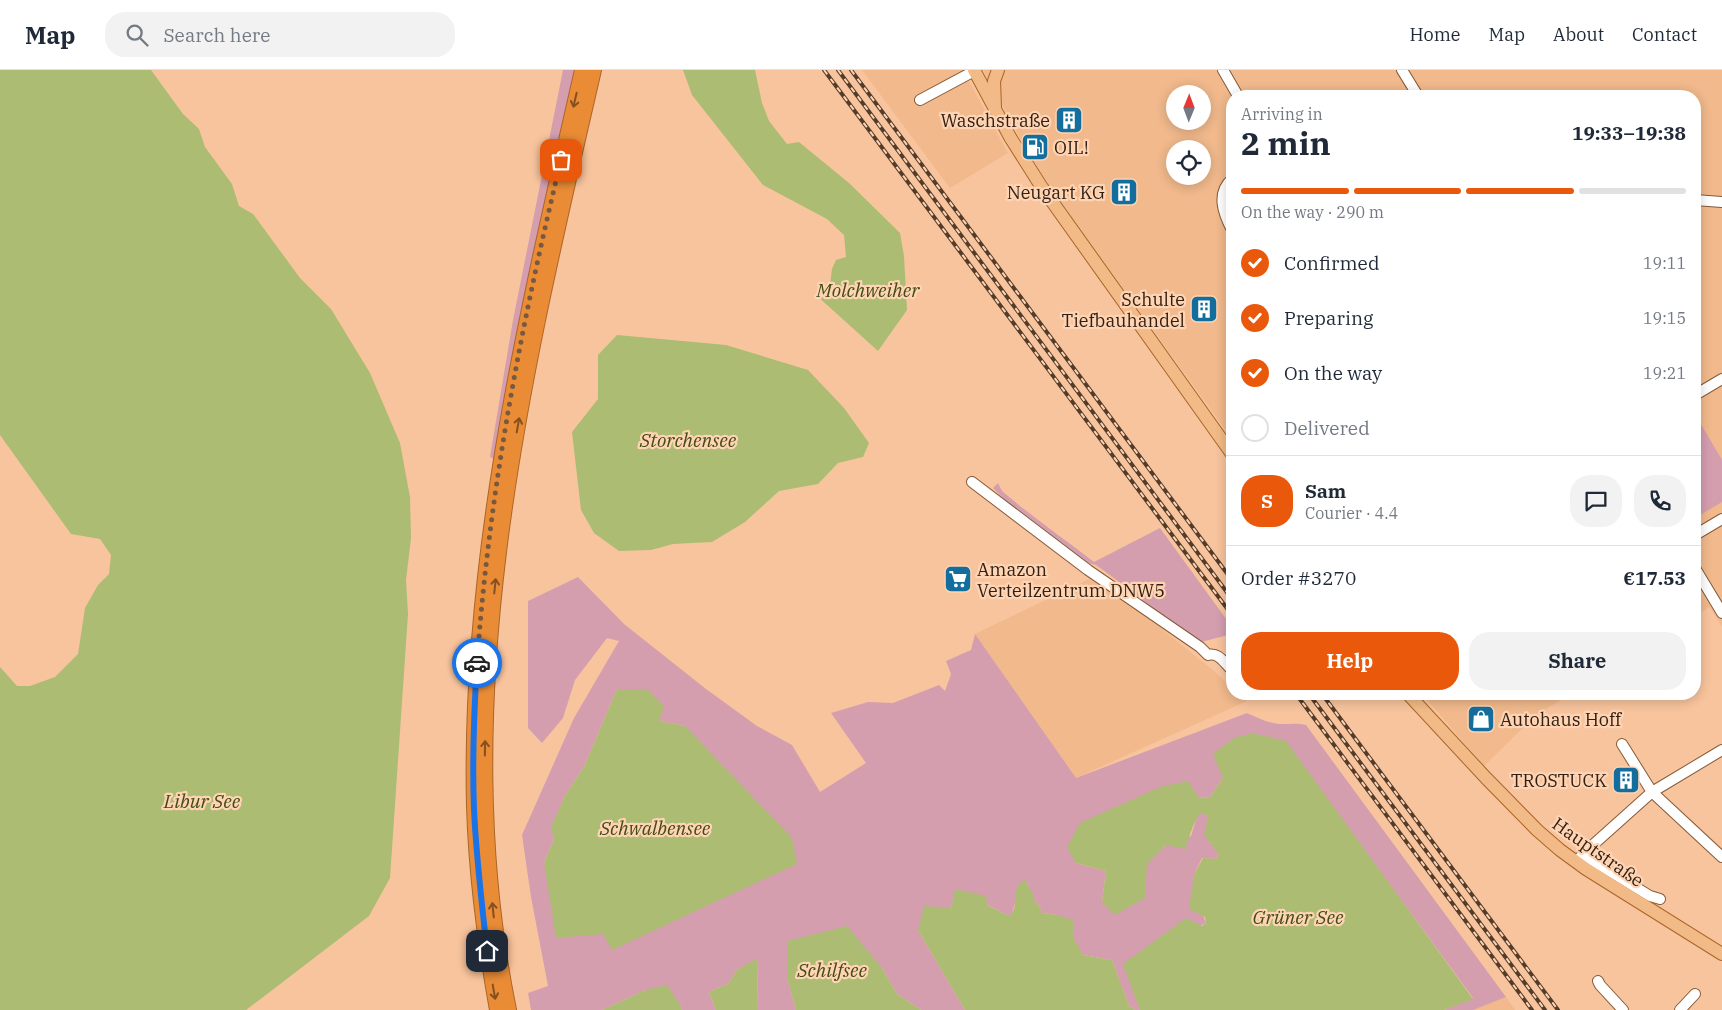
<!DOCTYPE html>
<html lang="en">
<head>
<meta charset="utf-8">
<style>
  :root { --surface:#fff; --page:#f2f2f3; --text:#1f2937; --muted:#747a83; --line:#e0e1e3; --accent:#ea580c }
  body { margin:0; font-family:"IBM Plex Serif",serif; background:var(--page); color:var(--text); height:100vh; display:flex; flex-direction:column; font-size:19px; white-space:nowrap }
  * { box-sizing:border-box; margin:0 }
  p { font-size:16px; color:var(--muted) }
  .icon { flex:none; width:28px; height:28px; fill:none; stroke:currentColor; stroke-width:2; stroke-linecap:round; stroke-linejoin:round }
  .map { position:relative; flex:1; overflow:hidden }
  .panel { position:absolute; left:1226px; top:20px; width:475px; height:610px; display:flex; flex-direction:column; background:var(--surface); border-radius:20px; box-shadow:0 2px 12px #0003 }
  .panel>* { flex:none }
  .needle { width:32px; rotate:1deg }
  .buttons { position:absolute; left:1166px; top:15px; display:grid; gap:10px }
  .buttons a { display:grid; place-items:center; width:45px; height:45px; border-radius:50%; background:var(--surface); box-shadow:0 2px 12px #0003; font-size:25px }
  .pin { position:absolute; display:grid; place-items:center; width:42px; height:42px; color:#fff; margin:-21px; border-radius:10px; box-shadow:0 2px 8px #0006 }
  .courier { position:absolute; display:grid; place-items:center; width:50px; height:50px; margin:-25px; border:4px solid #1a73e8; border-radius:50%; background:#fff; color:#222; box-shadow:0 1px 6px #0007 }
  .head em { font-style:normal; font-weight:700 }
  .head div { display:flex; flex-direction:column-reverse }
  .head { display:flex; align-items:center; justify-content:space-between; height:85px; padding:0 15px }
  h1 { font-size:32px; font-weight:700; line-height:38px }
  .bar { display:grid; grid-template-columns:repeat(4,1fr); gap:8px 5px; align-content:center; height:60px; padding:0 15px }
  .bar i { height:6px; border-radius:4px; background:var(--line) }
  .bar .selected { background:var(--accent) }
  .bar p { grid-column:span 4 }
  .line { display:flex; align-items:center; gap:12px; padding:0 15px; border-top:1px solid var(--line) }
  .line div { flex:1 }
  .round { display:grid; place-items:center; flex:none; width:52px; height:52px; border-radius:20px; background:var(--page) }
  ol { padding:0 15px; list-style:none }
  li { display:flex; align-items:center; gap:15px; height:55px }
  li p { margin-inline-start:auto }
  li .icon { padding:5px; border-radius:50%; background:var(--accent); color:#fff; stroke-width:4 }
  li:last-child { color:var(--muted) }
  li i { width:28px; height:28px; border:2px solid var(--line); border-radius:50% }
  .action { display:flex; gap:10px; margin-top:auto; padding:10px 15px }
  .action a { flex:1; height:58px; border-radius:20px; background:var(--accent); color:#fff; font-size:20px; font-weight:700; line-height:58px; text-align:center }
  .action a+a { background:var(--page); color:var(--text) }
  header { display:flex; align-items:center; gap:30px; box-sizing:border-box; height:70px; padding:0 25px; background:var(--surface); border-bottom:1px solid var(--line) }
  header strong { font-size:24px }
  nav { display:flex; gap:28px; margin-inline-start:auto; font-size:18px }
  .search { width:350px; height:45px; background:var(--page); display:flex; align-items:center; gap:12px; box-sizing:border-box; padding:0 18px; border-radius:20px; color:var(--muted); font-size:19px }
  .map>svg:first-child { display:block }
  .built { fill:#f1b98c; fill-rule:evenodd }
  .green { fill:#d49eaf; fill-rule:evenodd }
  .water { fill:#acbc72 }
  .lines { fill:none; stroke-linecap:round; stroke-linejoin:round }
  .minor-casing { stroke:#875a36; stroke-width:12 }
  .major-casing { stroke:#aa6629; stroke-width:14 }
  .highway-casing { stroke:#aa6629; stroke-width:16 }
  .minor { stroke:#fff; stroke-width:10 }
  .major { stroke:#f2ba86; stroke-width:12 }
  .highway { stroke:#ea8c36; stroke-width:14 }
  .rail-casing { stroke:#553c29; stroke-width:4 }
  .rail { stroke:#fed4b4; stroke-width:2; stroke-dasharray:5.5; stroke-linecap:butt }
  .oneway { stroke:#855021 }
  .done { stroke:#775941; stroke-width:5; stroke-dasharray:0 9 }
  .route { stroke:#1a73e8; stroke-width:6 }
  .labels { text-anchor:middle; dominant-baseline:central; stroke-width:4.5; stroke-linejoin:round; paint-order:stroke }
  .poi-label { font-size:18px; fill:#321f10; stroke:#fed4b4; text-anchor:end }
  .street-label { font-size:18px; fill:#321f10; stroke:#fed4b4 }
  .water-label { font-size:19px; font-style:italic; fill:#424c14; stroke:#fed4b4 }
</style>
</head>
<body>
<header>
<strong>Map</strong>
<div class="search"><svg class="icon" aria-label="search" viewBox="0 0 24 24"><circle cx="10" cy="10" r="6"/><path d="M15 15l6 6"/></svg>Search here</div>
<nav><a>Home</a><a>Map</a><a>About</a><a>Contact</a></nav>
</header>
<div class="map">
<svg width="1722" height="940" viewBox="0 0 1722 940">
  <rect width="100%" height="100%" fill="#f8c49d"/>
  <!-- built -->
  <path class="built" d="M862,0h101l45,83 -58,35z
    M983,0h739v557l-12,-20 -15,9v-520h-463v343l-171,-236 -40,-63zM1175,24h27v27h-27zM1175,79h27v27h-27z
    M1089,509l64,43 60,48 19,18v6h7l8,7 -171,77 -101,-144z
    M1422,624h139l3,4 -28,17 -52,51z
    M1506,927l9,13h-42z"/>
  <!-- green -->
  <path class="green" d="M563,0h11l-56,254 -24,135 -4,-2 23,-137z
    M1695,344l27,46v42l-27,16z
    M998,413l4,8c29,25 61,47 92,71l66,-34 72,99v15l-4,-7 -27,7c-36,-24 -70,-52 -105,-77l-8,-2 -52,-37 -29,-24 -14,-14z
    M578,507l46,47 82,65 51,37 35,19 28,47 46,-29 -35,-50 37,-11 25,1 46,-18 6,6 6,-17 -5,-13 25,-11 4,-16 101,144 171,-65c11,5 23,11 35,11 9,0 16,-1 24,1l200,272 -33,13h-29l29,-12 -146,-199 -104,-21 -13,19 -11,1 -123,65 30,8 -4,31 43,-4 1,-34 20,-19 25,-9 6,-20 4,-4 7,4 1,26 7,6 3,6 -3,5 -14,-1 -8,17 -1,14 13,34 -82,41 16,46h-5l-6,-4 -17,-46 -29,-5 -26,-40 -15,-2 -4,-9 -3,-2 -8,-19 -12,20 -3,11 -3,2 -53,-27 -5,19 -33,22 47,80h-44l-24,-16 -15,-26 -95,9 9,33h-39l1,-51 -21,11 -8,13 -20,9 7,18h-34l-2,-5 -34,-15 -44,20h-71l-3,-17 20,-7 -17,-89 -9,-62 52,-117 45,-77 -12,-3 -32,42 -12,38 -21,25 -14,-15v-127zM617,619l42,32 26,5 -141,137 10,-24 -2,-12 13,-31 20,-31z"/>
  <!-- water -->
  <path class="water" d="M0,0h151l32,44 16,15 6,18 27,37 7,22 14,8 47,64 31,31 39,64 30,70 10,54 1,41 -5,42 2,34 -18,264 -21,38 -123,94h-246v-343l17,19h13l25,-9 23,-23 7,-46 13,-23 11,-11 2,-19 -11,-16 -29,-5 -71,-99z
    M683,0h72l7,33 7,18 18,23 12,-2 50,41 51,50 4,23 3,54 -29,41 -62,-56 13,-2 3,-24 4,-9 10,-3 -2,-22 -17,-16 -64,-34 -71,-90z
    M617,265l109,10 82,25 36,38 25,35 -6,14 -25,6 -20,21 -39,7 -34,31 -33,20 -39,2 -22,6 -32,1 -25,-18 -13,-23 -9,-78 26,-33v-44z
    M617,619l31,1 16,16 -5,15 26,5 107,112 5,26 -185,86 -9,-16 -47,4 -12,-75 10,-24 -3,-12 14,-31 20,-31z
    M1252,663l34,8 187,258 -29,11h-304l-17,-46 63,-46 16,8 4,-3 -1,-6 -16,-8 5,-34 9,-17 13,1 3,-5 -15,-19 4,-19 -7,-3c-7,5 -12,27 -16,36l-19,-4 -19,19 -2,34 -30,17 -13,-13 4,-31 -30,-8 -9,-16 13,-24 80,-36 28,-6 11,17 11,-1 13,-19 -10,-24 21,-16z
    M1025,810l8,14 2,8 3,2 4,9 15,2 16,5v17l10,18 29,5 17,46 6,4h-170l-47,-80 6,-24 27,2 4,-19 31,7 1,9 22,11c13,-10 -1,-29 16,-36z
    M847,856l35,42 15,26 24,16h-125l-9,-33v-36z
    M758,888l-1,52h-41l-7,-18 20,-9 8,-13z
    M667,915l13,20 2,5h-80l44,-20z"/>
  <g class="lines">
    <!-- minor casing -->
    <g class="minor-casing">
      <path id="minor" d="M1223,0l15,26
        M1402,0l16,26
        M920,30l56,-30
        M1232,109c-16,14 -9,34 0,51
        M1695,130l27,2
        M1695,325l27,-16
        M972,412l116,88 112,77 8,8c11,-3 16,8 24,15
        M1695,465l27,-16
        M1695,498l27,45
        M1622,674l30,48 70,65
        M1583,785l67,41 10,3
        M1576,792l9,-10 67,-60 70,-42
        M1598,911l2,4 23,25
        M1680,940l15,-16"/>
    </g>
    <!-- major casing -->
    <g class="major-casing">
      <path id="major" d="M974,0l36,67 31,49 191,268
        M995,37l-1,-26 4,-11
        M1408,624l78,84 51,52 23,20 26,19 136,85"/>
    </g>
    <!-- highway casing -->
    <g class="highway-casing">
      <path id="highway" d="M497,940c-12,-67 -21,-136 -23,-204 -6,-250 53,-494 108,-736
        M509,940c-64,-315 14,-633 85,-940"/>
    </g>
    <!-- minor -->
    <use href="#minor" class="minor"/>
    <!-- major -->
    <use href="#major" class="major"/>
    <!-- highway -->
    <use href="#highway" class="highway"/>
    <!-- rail casing -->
    <g class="rail-casing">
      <path id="rail" d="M824,0l408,545
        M838,0l394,529
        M851,0l381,510
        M1296,624l236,316
        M1309,624l236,316
        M1322,624l236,316"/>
    </g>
    <!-- rail -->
    <use href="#rail" class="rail"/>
  </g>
  <!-- one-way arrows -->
  <defs><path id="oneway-shaft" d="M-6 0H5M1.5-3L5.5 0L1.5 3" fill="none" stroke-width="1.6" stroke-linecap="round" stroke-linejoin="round" transform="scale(1.25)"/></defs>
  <g class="oneway">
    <use href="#oneway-shaft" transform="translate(575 30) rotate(103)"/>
    <use href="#oneway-shaft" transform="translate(518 355) rotate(-80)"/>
    <use href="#oneway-shaft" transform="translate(495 516) rotate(-84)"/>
    <use href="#oneway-shaft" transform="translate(485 678) rotate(-89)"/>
    <use href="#oneway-shaft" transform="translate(493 840) rotate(-96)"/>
    <use href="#oneway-shaft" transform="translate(494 922) rotate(80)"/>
  </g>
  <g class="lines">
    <!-- done -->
    <path class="done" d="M477,593c12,-170 44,-338 84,-503"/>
    <!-- route -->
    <path class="route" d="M477,593c-3,48 -5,97 -3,146 2,47 8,95 13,142"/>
  </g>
  <!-- icons -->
  <defs>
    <g id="building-square" transform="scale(1.4375)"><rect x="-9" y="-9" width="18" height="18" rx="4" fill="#146e9d" stroke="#fed4b4"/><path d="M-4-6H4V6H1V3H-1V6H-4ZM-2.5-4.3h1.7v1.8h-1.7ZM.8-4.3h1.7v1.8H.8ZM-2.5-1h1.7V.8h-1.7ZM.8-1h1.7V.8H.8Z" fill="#fff"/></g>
    <g id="fuel-square" transform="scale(1.4375)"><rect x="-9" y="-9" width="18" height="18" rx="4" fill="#146e9d" stroke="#fed4b4"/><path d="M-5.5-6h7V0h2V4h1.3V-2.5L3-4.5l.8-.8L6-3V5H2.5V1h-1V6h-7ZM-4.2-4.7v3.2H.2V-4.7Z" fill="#fff"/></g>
    <g id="supermarket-square" transform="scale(1.4375)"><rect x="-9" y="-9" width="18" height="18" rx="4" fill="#146e9d" stroke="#fed4b4"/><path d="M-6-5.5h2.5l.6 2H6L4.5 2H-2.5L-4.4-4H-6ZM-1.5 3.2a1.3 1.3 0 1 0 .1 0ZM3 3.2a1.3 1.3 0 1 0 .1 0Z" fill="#fff"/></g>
    <g id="shop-square" transform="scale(1.4375)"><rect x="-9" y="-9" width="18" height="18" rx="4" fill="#146e9d" stroke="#fed4b4"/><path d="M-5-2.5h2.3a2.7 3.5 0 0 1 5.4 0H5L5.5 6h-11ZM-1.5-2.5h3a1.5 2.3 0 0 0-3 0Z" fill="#fff"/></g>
  </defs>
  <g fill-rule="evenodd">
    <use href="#building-square" x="1069" y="50"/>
    <use href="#fuel-square" x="1035" y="77"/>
    <use href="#building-square" x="1124" y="122"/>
    <use href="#building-square" x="1204" y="239"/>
    <use href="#supermarket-square" x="958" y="509"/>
    <use href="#shop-square" x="1481" y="649"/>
    <use href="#building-square" x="1626" y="710"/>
  </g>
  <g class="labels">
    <!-- poi labels -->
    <g class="poi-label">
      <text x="1050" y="50">Waschstraße</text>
      <text x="1054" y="77" text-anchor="start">OIL!</text>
      <text x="1105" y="122">Neugart KG</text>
      <text x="1185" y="229">Schulte<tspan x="1185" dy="21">Tiefbauhandel</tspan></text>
      <text x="977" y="499" text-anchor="start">Amazon<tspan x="977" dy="21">Verteilzentrum DNW5</tspan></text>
      <text x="1500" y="649" text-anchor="start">Autohaus Hoff</text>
      <text x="1607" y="710">TROSTUCK</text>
    </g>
    <!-- street labels -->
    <g class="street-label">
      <text transform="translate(1598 782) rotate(35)">Hauptstraße</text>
    </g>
    <!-- water labels -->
    <g class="water-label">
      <text x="868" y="220">Molchweiher</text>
      <text x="688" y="370">Storchensee</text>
      <text x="202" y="731">Libur See</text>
      <text x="655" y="758">Schwalbensee</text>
      <text x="1298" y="847">Grüner See</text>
      <text x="832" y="900">Schilfsee</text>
    </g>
  </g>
</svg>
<div class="buttons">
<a><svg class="needle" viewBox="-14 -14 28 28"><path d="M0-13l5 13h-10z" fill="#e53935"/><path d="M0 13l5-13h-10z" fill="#747a83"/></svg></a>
<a><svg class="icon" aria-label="locate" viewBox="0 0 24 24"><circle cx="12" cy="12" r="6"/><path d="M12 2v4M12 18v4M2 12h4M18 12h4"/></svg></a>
</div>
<div class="pin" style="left:561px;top:90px;background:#ea580c"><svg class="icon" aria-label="bag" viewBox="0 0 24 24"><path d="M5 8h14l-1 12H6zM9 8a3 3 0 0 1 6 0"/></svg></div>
<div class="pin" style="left:487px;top:881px;background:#1f2937"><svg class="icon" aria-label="home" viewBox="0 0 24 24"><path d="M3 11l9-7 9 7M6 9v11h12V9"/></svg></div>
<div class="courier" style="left:477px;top:593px"><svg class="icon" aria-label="car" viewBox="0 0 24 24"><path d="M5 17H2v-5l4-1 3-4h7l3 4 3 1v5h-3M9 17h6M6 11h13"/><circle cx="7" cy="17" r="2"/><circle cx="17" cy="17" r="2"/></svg></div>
<section class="panel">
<div class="head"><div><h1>2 min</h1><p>Arriving in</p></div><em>19:33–19:38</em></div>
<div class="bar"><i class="selected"></i><i class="selected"></i><i class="selected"></i><i></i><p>On the way · 290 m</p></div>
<ol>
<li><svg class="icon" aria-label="check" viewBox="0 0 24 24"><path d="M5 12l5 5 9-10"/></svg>Confirmed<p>19:11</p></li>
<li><svg class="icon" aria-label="check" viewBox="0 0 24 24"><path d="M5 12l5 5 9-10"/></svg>Preparing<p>19:15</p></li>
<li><svg class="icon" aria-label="check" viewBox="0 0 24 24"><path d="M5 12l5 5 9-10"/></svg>On the way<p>19:21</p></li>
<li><i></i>Delivered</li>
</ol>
<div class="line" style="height:90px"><b class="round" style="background:var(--accent);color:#fff">S</b><div><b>Sam</b><p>Courier · 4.4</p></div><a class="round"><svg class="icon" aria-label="chat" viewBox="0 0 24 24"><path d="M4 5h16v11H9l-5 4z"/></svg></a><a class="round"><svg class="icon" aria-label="phone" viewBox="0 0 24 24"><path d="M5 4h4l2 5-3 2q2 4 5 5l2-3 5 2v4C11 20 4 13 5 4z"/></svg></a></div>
<div class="line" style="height:65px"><div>Order #3270</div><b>€17.53</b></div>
<div class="action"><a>Help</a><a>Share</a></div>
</section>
</div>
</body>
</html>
